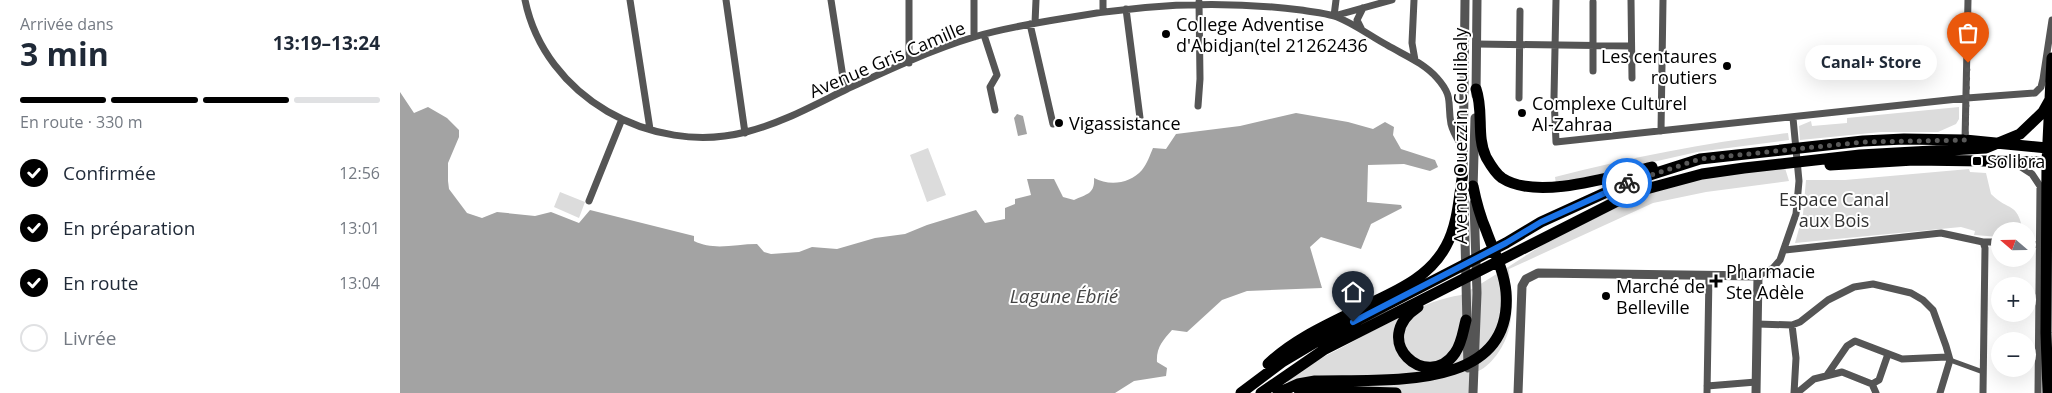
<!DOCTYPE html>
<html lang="fr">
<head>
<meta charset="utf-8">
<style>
  :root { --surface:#fff; --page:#f2f2f3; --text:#1f2937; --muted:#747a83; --line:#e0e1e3; --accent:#000 }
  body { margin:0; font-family:"Open Sans",sans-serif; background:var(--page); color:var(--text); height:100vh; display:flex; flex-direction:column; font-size:19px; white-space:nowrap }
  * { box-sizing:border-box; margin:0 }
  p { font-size:16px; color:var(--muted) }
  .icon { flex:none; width:28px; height:28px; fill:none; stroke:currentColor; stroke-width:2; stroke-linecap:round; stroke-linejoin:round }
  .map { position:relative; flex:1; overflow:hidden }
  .drawer { display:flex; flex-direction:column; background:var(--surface); width:400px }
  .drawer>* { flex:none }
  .needle { width:32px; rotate:290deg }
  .fabs { position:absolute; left:1591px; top:222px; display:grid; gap:10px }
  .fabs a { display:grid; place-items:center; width:45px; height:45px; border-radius:50%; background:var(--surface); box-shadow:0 5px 20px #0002; font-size:25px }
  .pin { position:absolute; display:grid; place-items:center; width:42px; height:42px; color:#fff; margin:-51px -21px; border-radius:50% 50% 50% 0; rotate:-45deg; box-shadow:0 0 5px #0007 }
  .pin .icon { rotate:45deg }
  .courier { position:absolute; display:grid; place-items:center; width:50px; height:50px; margin:-25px; border:4px solid #1a73e8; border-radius:50%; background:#fff; color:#222; box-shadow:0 1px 6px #0007 }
  .bubble { position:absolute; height:35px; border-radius:18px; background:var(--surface); box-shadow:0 5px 20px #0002; font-size:16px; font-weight:700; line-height:35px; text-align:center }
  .head em { font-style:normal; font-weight:700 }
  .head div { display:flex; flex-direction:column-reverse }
  .head { display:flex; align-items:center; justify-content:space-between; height:85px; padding:0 20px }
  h1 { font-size:32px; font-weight:700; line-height:38px }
  .bar { display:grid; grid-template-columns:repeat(4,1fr); gap:8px 5px; align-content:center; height:60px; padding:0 20px }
  .bar i { height:6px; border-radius:4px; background:var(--line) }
  .bar .active { background:var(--accent) }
  .bar p { grid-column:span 4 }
  ol { padding:0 20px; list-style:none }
  li { display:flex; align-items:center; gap:15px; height:55px }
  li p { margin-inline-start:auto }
  li .icon { padding:5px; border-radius:50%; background:var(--accent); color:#fff; stroke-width:4 }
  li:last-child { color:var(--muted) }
  li i { width:28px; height:28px; border:2px solid var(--line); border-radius:50% }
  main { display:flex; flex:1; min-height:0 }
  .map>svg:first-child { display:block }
  .green { fill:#dcdcdc }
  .water { fill:#a3a3a3 }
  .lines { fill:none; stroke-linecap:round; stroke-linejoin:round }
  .pedestrian { stroke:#555; stroke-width:5 }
  .minor { stroke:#555; stroke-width:7 }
  .tertiary { stroke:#555; stroke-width:9 }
  .primary { stroke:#000; stroke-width:11 }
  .trunk { stroke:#000; stroke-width:11 }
  .done { stroke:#595959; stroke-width:5; stroke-dasharray:0 9 }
  .route { stroke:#1a73e8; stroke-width:6 }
  .poi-dot { fill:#000; stroke:#fff; stroke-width:2 }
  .labels { text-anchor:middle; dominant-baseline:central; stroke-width:4; stroke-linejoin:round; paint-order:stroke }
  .poi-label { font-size:18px; fill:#000; stroke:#fff; text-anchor:start }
  .street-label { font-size:18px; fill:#000; stroke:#fff }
  .park-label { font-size:18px; fill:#333; stroke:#fff }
  .water-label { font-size:19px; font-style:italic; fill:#444; stroke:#fff }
</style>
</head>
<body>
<main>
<section class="drawer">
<div class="head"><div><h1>3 min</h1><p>Arrivée dans</p></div><em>13:19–13:24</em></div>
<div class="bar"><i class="active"></i><i class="active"></i><i class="active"></i><i></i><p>En route · 330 m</p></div>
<ol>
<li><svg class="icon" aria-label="check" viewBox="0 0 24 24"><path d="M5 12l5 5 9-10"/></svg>Confirmée<p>12:56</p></li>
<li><svg class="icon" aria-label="check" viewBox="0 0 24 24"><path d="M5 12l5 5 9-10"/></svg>En préparation<p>13:01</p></li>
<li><svg class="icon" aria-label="check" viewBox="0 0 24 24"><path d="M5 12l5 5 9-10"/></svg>En route<p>13:04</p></li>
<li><i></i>Livrée</li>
</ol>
</section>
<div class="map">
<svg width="1652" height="393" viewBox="0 0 1652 393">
  <rect width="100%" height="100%" fill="#fff"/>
  <!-- green -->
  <path class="green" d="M1559,107v12l-3,5 -18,8h-57l-81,8 -1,-14 12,-5 1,5 35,-3v-5z
    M1388,133l1,7 -92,12 -141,32 -1,-7c77,-20 154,-35 233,-44z
    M528,148l18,47 -19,7 -17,-47z
    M1385,168l4,13 -83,11 -53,11 -144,66c2,32 8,56 -11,84 -5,7 -12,15 -20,18l-1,22h-179l-12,-13c20,-15 44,-26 66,-38 34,-18 71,-41 109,-47 57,-31 114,-77 175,-99 47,-17 99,-22 149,-28z
    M1569,169l1,3 16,1 5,21c18,18 26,7 32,37h-23v6l-26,-2 1,-4 -14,-4 -166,16 8,-29 3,-34h39z
    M160,192l25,10 -6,16 -25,-11z"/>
  <!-- water -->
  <path class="water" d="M0,92l14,21 14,-6 19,11 12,12v7l-11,26v18l1,8 18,24 15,5 15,-6 38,4 16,-4 28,11 11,-13 104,26v5c20,10 41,3 63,3l7,8 7,2 28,-2 13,-5 25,2 38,-11 30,-4 22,-9 49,-15 9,13 20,-4v-11l10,-4v-5l16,-4 -4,-16h27l9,18 11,3c13,-6 21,-6 20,-22 15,8 36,6 48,-8 5,-6 8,-15 11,-22l13,1 10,-15 64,-8 56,-13 52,9 25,7 12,-7 9,5 -1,8 8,14 34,11 3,7 -8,4 -26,-7 -36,1 -1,37 34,3 1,3 -31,16 -10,25 -40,-12 -11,10 12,41 -75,3 -25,9 -35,32 -15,-2c-9,10 -16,18 -15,32l10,6 -1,8 -32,5 -19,12h-715z
    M617,114l6,2 4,18 -9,2 -4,-18z"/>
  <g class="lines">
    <!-- pedestrian -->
    <path class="pedestrian" d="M1550,360l33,12"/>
    <!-- minor -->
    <path class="minor" d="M125,0c20,97 126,156 221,132 36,-9 68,-27 101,-43 41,-19 84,-39 127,-52 30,-9 61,-14 92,-19 77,-14 157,-18 235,-8 11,2 23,3 33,6 18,6 36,20 53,29 17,10 37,18 50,33 17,19 10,25 14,46 2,9 7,16 12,24
      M230,0l20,129
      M326,0l19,133
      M431,0l14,90
      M1014,0l-2,43 3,17
      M1156,0l-2,97 2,45 411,-44 68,-5 6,-6 2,-8 9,-59
      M1231,0l1,78
      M1193,2v69
      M726,9l14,109
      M703,11v-11
      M934,16l58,-16
      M934,16l2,-16
      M635,23l1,-23
      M630,24l23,100
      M962,30l-5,-10 6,-12
      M584,35l13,40 -7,12 5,23
      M574,37v-37
      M1076,44l155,2
      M509,63v-63
      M1119,98l1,-87
      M798,106l2,-27 -1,-77
      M1261,131l2,-131
      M1565,140l3,-140
      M1615,163l17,11 8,12 -2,207
      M189,201l33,-82
      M1583,242h17
      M1628,244l12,1
      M1385,250l156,-17 42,9 2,6 -2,145
      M1358,276l15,-8 7,-8 16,-46 3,-33 -6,-63
      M1357,324l35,1 8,-3 28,-22 26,-13 19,-3 38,9 12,7 10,10 13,36 4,14 -10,33
      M1392,325l4,33 -2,35
      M1427,375l20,-29 8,-5 47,18 45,-2
      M1472,384l7,-4 9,-26
      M1307,386l49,-4
      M1307,393l2,-118
      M1397,393l17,-14 28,-7 30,12 4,9"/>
    <!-- tertiary -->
    <path class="tertiary" d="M1076,95l1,-95
      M1063,178l2,-178
      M1073,190l2,-72
      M1064,196l4,172
      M1073,393l4,-100 -3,-90
      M1118,393l4,-107 4,-7 12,-6 220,3 -2,117"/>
    <!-- primary -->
    <path class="primary" d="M1647,162l-1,171 2,60"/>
    <!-- trunk -->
    <path class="trunk" d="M1076,89c8,22 0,47 10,68 4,7 9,16 16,21 35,23 111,-2 150,-11
      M1430,165l84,-5 133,2 5,-104
      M1018,307c-50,33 9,86 37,46 7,-10 8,-22 11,-33
      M868,364c27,-26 63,-41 97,-58 31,-15 64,-28 81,-60 12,-22 13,-49 17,-74
      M899,390l97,3
      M841,393l41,-31 37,-22 187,-97 35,-21 90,-41 69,-22 163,-18 41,-2 61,1 82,8
      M861,393l64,-44 310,-157 67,-18 42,-6 116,-13 126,-7 34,-14 23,-22 9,-16
      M878,393l20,-9 17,-3c68,-2 199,12 191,-89 -2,-22 -13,-42 -20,-62 -6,-14 -10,-29 -13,-44"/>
  </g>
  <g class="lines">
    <!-- done -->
    <path class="done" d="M1227,183l73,-24 163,-17 103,-2 2,-77"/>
    <!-- route -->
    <path class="route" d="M953,322l153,-79 35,-21 86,-39"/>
  </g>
  <!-- markers -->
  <g class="poi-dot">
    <circle cx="766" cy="34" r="5"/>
    <circle cx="1327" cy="66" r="5"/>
    <circle cx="1122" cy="113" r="5"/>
    <circle cx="659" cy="123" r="5"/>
    <rect x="1572" y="156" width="10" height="10" rx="2.5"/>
    <path d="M1313.5 273.5h5v5h5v5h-5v5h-5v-5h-5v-5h5z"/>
    <circle cx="1206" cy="296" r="5"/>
  </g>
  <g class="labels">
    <!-- poi labels -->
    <g class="poi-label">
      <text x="776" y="24">College Adventise<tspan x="776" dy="21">d'Abidjan(tel 21262436</tspan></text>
      <text x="1317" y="56" text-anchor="end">Les centaures<tspan x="1317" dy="21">routiers</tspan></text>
      <text x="1132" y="103">Complexe Culturel<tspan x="1132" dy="21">Al-Zahraa</tspan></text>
      <text x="669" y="123">Vigassistance</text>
      <text x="1587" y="161">Solibra</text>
      <text x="1326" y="271">Pharmacie<tspan x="1326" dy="21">Ste Adèle</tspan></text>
      <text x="1216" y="286">Marché de<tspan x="1216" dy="21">Belleville</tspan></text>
    </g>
    <!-- street labels -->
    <g class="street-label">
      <text transform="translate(487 59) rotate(-23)">Avenue Gris Camille</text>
      <text transform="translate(1060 136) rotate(-90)">Avenue Ouezzin Coulibaly</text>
    </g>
    <!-- park labels -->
    <g class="park-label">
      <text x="1434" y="199">Espace Canal<tspan x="1434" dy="21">aux Bois</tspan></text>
    </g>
    <!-- water labels -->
    <g class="water-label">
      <text x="664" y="296">Lagune Ébrié</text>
    </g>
  </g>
</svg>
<div class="fabs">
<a><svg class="needle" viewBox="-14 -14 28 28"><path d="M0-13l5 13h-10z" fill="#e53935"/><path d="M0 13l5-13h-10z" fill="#747a83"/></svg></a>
<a>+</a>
<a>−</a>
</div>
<div class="pin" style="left:1568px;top:63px;background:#ea580c"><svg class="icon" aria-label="bag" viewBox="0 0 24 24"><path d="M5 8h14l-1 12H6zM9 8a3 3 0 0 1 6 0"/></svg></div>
<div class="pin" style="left:953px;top:322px;background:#1f2937"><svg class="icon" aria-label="home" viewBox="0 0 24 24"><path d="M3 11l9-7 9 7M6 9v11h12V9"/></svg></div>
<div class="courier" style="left:1227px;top:183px"><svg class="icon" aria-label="bike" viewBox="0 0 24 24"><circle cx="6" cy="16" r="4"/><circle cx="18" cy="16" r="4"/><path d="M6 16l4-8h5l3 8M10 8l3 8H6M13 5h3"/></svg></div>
<div class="bubble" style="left:1405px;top:45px;width:132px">Canal+ Store</div>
</div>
</main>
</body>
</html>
